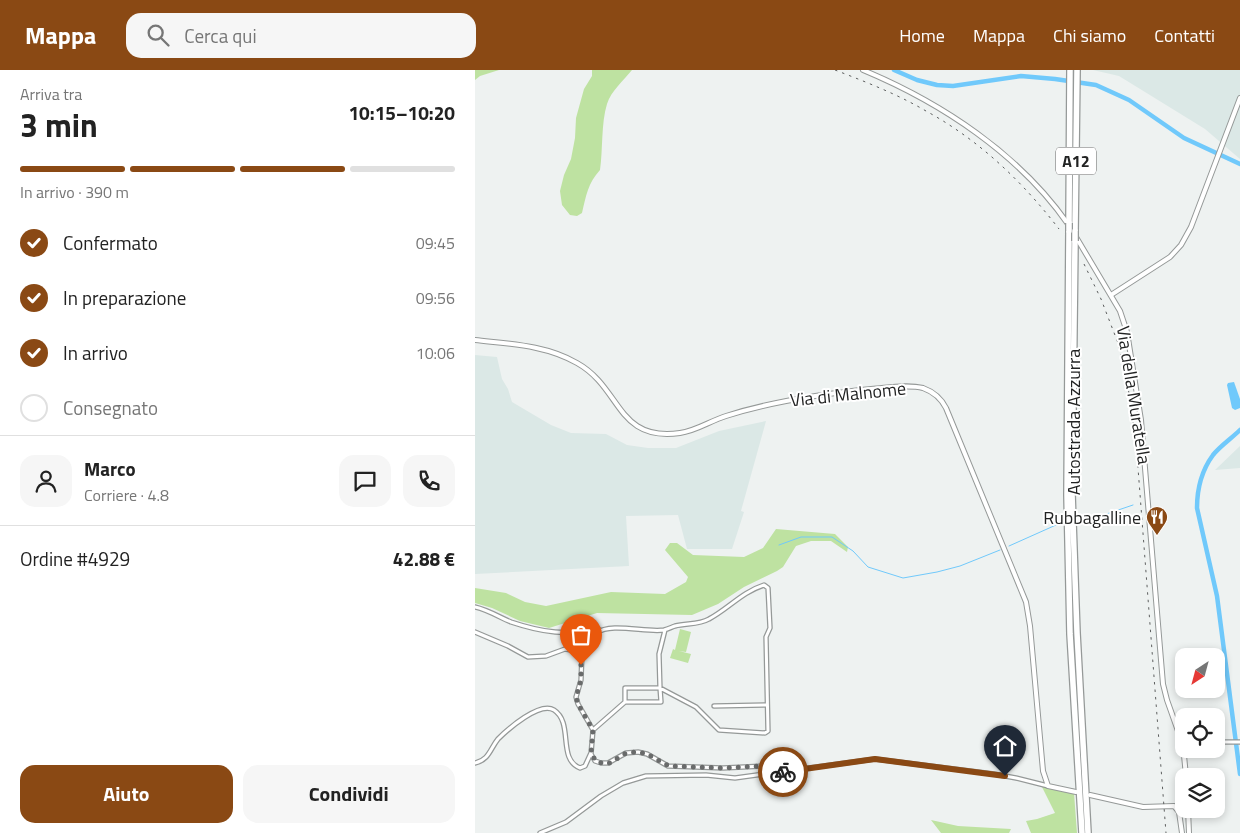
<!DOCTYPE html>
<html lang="it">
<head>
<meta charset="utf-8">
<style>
  :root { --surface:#fff; --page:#f6f6f6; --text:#222; --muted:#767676; --line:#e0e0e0; --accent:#8a4914 }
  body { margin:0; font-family:"Titillium Web",sans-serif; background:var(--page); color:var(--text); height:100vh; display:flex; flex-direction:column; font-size:19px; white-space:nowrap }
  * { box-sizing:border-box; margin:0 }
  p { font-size:16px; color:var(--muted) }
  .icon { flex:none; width:28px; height:28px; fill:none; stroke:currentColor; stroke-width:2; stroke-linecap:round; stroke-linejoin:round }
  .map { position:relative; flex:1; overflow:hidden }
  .side { display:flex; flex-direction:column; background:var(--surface); width:475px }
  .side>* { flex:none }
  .needle { width:32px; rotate:216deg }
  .tools { position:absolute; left:700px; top:578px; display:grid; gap:10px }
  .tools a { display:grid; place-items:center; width:50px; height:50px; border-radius:10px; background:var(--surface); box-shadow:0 2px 8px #0003; font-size:25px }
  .pin { position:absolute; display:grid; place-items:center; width:42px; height:42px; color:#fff; margin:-51px -21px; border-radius:50% 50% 50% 0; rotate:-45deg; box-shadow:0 0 5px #0007 }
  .pin .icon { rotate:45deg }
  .courier { position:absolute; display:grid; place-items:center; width:50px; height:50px; margin:-25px; border:4px solid #8a4914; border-radius:50%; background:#fff; color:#222; box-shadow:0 1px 6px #0007 }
  .headline em { font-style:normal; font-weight:700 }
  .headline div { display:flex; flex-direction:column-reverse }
  .headline { display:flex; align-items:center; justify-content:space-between; height:85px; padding:0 20px }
  h1 { font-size:32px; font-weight:700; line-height:38px }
  .bar { display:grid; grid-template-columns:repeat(4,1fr); gap:8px 5px; align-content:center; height:60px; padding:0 20px }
  .bar i { height:6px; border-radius:4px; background:var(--line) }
  .bar .on { background:var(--accent) }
  .bar p { grid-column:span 4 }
  .line { display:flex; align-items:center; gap:12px; padding:0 20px; border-top:1px solid var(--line) }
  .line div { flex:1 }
  .round { display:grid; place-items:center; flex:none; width:52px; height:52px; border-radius:15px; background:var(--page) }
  ol { padding:0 20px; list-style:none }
  li { display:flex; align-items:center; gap:15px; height:55px }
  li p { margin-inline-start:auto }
  li .icon { padding:5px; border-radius:50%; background:var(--accent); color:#fff; stroke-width:4 }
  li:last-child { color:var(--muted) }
  li i { width:28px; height:28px; border:2px solid var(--line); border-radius:50% }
  .button { display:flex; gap:10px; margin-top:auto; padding:10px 20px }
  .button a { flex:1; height:58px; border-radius:15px; background:var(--accent); color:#fff; font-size:20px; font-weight:700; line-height:58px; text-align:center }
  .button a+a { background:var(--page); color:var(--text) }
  header { display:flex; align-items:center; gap:30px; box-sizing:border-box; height:70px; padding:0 25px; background:var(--accent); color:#fff }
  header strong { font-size:24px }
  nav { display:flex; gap:28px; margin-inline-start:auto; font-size:18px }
  .search { width:350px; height:45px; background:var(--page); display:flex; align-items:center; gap:12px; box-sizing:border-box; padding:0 18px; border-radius:15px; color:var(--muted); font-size:19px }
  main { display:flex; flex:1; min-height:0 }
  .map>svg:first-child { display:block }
  .built { fill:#dbe8e6 }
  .green { fill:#bee2a1 }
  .water { fill:#70c9fb }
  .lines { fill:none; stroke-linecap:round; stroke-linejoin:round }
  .stream { stroke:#70c9fb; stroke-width:1 }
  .canal { stroke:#70c9fb; stroke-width:4.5 }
  .minor-casing { stroke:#959998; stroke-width:5.5 }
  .tertiary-casing { stroke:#959998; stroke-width:6 }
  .motorway-casing { stroke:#959998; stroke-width:8 }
  .minor { stroke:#fff; stroke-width:3 }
  .tertiary { stroke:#fff; stroke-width:4 }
  .motorway { stroke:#fff; stroke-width:5.5 }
  .rail { stroke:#5d5f5f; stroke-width:1; stroke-dasharray:2.5 5; stroke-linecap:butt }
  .motorway-bridge-casing { stroke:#959998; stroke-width:8; stroke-linecap:butt }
  .motorway-bridge { stroke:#fff; stroke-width:5.5 }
  .done { stroke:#696b6b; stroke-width:5; stroke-dasharray:0 9 }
  .route { stroke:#8a4914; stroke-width:6 }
  .labels { text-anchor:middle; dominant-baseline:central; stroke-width:4; stroke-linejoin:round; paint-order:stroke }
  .shield { fill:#fff; stroke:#646565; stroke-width:1 }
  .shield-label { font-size:16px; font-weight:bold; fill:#222323 }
  .street-label { font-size:18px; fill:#222323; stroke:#fff }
  .poi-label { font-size:18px; fill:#222323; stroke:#fff; text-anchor:end }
</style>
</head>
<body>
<header>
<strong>Mappa</strong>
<div class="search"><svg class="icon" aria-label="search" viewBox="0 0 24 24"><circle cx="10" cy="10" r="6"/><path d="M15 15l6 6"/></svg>Cerca qui</div>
<nav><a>Home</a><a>Mappa</a><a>Chi siamo</a><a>Contatti</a></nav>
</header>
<main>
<section class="side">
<div class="headline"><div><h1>3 min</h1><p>Arriva tra</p></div><em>10:15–10:20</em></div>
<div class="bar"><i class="on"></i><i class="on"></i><i class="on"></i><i></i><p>In arrivo · 390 m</p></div>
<ol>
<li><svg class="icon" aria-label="check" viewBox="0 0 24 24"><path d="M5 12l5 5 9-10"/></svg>Confermato<p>09:45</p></li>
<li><svg class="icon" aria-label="check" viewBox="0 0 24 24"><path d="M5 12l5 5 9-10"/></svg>In preparazione<p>09:56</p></li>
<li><svg class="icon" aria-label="check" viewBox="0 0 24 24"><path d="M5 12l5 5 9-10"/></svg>In arrivo<p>10:06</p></li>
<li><i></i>Consegnato</li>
</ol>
<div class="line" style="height:90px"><a class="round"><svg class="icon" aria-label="person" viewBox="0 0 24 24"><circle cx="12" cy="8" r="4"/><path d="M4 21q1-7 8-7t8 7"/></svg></a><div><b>Marco</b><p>Corriere · 4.8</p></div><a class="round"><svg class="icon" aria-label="chat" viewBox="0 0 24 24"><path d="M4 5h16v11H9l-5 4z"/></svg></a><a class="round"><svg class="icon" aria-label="phone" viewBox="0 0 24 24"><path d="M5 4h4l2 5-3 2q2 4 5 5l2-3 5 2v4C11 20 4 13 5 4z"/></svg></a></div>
<div class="line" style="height:65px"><div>Ordine #4929</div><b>42.88 €</b></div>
<div class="button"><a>Aiuto</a><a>Condividi</a></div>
</section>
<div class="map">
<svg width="765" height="763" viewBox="0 0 765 763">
  <rect width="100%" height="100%" fill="#eef2f1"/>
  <!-- built -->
  <path class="built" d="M618,0h147v89l-35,-30 -86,-53z
    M0,285l22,2 5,22 6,10 4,13 39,23 20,8 35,1 21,11 21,3h28l43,-17 47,-10 -25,90 3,1 -12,37h-45l-9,-34 -52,1 3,50 -154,8z
    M765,376v22l-25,2z"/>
  <!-- green -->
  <path class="green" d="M0,0h24l-19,6 -5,4z
    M117,0h40c-8,10 -21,21 -25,34 -6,19 -4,46 -7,66 -12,13 -14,26 -18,43l-5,3 -7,-1 -8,-10 -2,-14 4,-16 7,-16 4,-21 1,-20 8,-29 8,-13z
    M301,459l59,5 13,13 -1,5 -16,-11h-20l-15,5 -13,21 -6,4 -33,16 -26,17 -26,11 -95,-2 -48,15 -29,-7 -28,-13 -17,-5v-15l31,5 19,9 21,4 65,-14 54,2 21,-12 2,-5 -23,-27 5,-7h7l16,12 51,2 19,-9z
    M205,559l11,3 -5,20 -7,-1 12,3 -3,9 -18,-5 3,-9 2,1z
    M566,715l33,8 3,40h-46l-5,-12 11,-2 18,-6z
    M456,750l27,6 53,3 -2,4h-68z"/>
  <!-- water -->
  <path class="water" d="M759,312l6,17v9l-5,2 -3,-2 -5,-23 1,-2z"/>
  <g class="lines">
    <!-- stream -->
    <path class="stream" d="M605,453l53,-18
      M304,475l22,-8h31l21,14 15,16 35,11 34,-6 23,-6 40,-16
      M534,476l47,-21 6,-1"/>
    <!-- canal -->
    <path class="canal" d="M419,0l23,10 20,5 16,1 68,-10 34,3 41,6 33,15 55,38 56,26
      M765,360c-8,8 -20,16 -27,25 -11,15 -16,35 -16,53l20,88 23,178"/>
    <!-- minor casing -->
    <g class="minor-casing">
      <path id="minor" d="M0,537c13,3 24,10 36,15 36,12 52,12 89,8
        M190,560l-6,24 1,34 36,19 23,23 46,3 3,-2 -2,-94 4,-9 -2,-40 -4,-3c-22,7 -36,24 -55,34 -10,6 -23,4 -34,7 -3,1 -7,3 -11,4 -17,3 -54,-8 -67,3l-15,21 -1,26 -5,17 2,7 15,26 -2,24 4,7 6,2h7l18,-10 12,-1 9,2 21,12 55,2 41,-2 15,6
        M0,562l33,14 20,11 18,-1 19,-7 18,3
        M150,618h35l1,14h-36z
        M239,636l53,-1
        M118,660l32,-28
        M741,672h24
        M0,693c14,-3 15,-14 23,-24 10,-10 42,-38 56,-29 20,13 3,49 26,58l5,-2 6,-13
        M65,763l26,-11 35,-26 22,-13 23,-7 60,-1 29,3 140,-19 119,15 22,4 32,8"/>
    </g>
    <!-- tertiary casing -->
    <g class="tertiary-casing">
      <path id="tertiary" d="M388,0c79,33 156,84 205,154
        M601,167l44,74 7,21 14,88 22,264 4,16 16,45 3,31
        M636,225l59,-38 11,-12 10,-18 49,-129
        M0,270c35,4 71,5 102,23 45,25 39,79 103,70 16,-2 30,-12 46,-17 47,-15 95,-22 145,-27 16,-1 36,-5 52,-1 11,4 18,10 23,20l80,194 4,24 13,145 5,15 28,6
        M615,725l53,12 31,-1 5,6 3,21
        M713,739l1,24"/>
    </g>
    <!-- motorway casing -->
    <g class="motorway-casing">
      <path id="motorway" d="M594,153l1,-153
        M594,161l-2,264 3,139 12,199
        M600,161l2,-161
        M600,171l-3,253 5,139 11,200"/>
    </g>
    <!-- minor -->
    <use href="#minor" class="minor"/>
    <!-- tertiary -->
    <use href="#tertiary" class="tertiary"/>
    <!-- motorway -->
    <use href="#motorway" class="motorway"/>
    <!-- rail -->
    <path class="rail" d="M360,0c31,12 62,24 91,41 53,29 96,70 133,118
      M609,194l17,35 17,44 13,59 7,66 28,365"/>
    <!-- motorway-bridge casing -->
    <g class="motorway-bridge-casing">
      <path id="motorway-bridge" d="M594,161v-8
        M600,171v-10"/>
    </g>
    <!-- motorway-bridge -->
    <use href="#motorway-bridge" class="motorway-bridge"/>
  </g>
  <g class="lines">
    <!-- done -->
    <path class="done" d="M106,595v15l-5,17 2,7 15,26 -2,24 6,8 11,2 18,-11 12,-1 9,2 22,12 54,2 40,-2 16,6h4"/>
    <!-- route -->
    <path class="route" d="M308,702l92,-13 130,17"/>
  </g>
  <!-- icons -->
  <defs>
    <g id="restaurant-pin" transform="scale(1.125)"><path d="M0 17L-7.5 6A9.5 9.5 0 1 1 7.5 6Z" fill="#8a4914" stroke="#fff"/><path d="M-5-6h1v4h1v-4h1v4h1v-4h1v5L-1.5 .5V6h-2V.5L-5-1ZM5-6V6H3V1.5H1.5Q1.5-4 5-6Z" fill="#fff"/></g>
  </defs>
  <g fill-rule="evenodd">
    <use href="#restaurant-pin" x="682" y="447"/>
  </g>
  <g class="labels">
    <!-- shield labels -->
    <rect class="shield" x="581" y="77.5" width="40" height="27" rx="4"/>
    <g class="shield-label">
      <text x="601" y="91">A12</text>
    </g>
    <!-- street labels -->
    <g class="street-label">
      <text transform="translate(373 324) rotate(-6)">Via di Malnome</text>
      <text transform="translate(659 325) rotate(81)">Via della Muratella</text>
      <text transform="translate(598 352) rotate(-90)">Autostrada Azzurra</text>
    </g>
    <!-- poi labels -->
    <g class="poi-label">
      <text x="666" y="447">Rubbagalline</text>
    </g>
  </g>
</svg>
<div class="tools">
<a><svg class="needle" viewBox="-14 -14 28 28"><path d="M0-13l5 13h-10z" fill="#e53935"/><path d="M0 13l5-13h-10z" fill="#767676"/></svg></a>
<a><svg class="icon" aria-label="locate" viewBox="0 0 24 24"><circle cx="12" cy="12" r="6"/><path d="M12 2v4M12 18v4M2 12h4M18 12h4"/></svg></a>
<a><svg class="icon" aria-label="layers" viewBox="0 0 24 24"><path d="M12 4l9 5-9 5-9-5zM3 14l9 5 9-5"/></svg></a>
</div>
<div class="pin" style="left:106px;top:595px;background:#ea580c"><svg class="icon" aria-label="bag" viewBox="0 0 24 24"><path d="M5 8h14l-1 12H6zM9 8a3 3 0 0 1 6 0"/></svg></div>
<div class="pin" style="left:530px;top:706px;background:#1f2937"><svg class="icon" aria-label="home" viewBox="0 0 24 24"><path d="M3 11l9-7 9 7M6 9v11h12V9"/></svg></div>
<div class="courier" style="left:308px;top:702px"><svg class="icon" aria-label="bike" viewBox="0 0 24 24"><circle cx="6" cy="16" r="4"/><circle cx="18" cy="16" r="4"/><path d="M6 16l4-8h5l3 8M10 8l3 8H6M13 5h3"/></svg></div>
</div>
</main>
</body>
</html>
